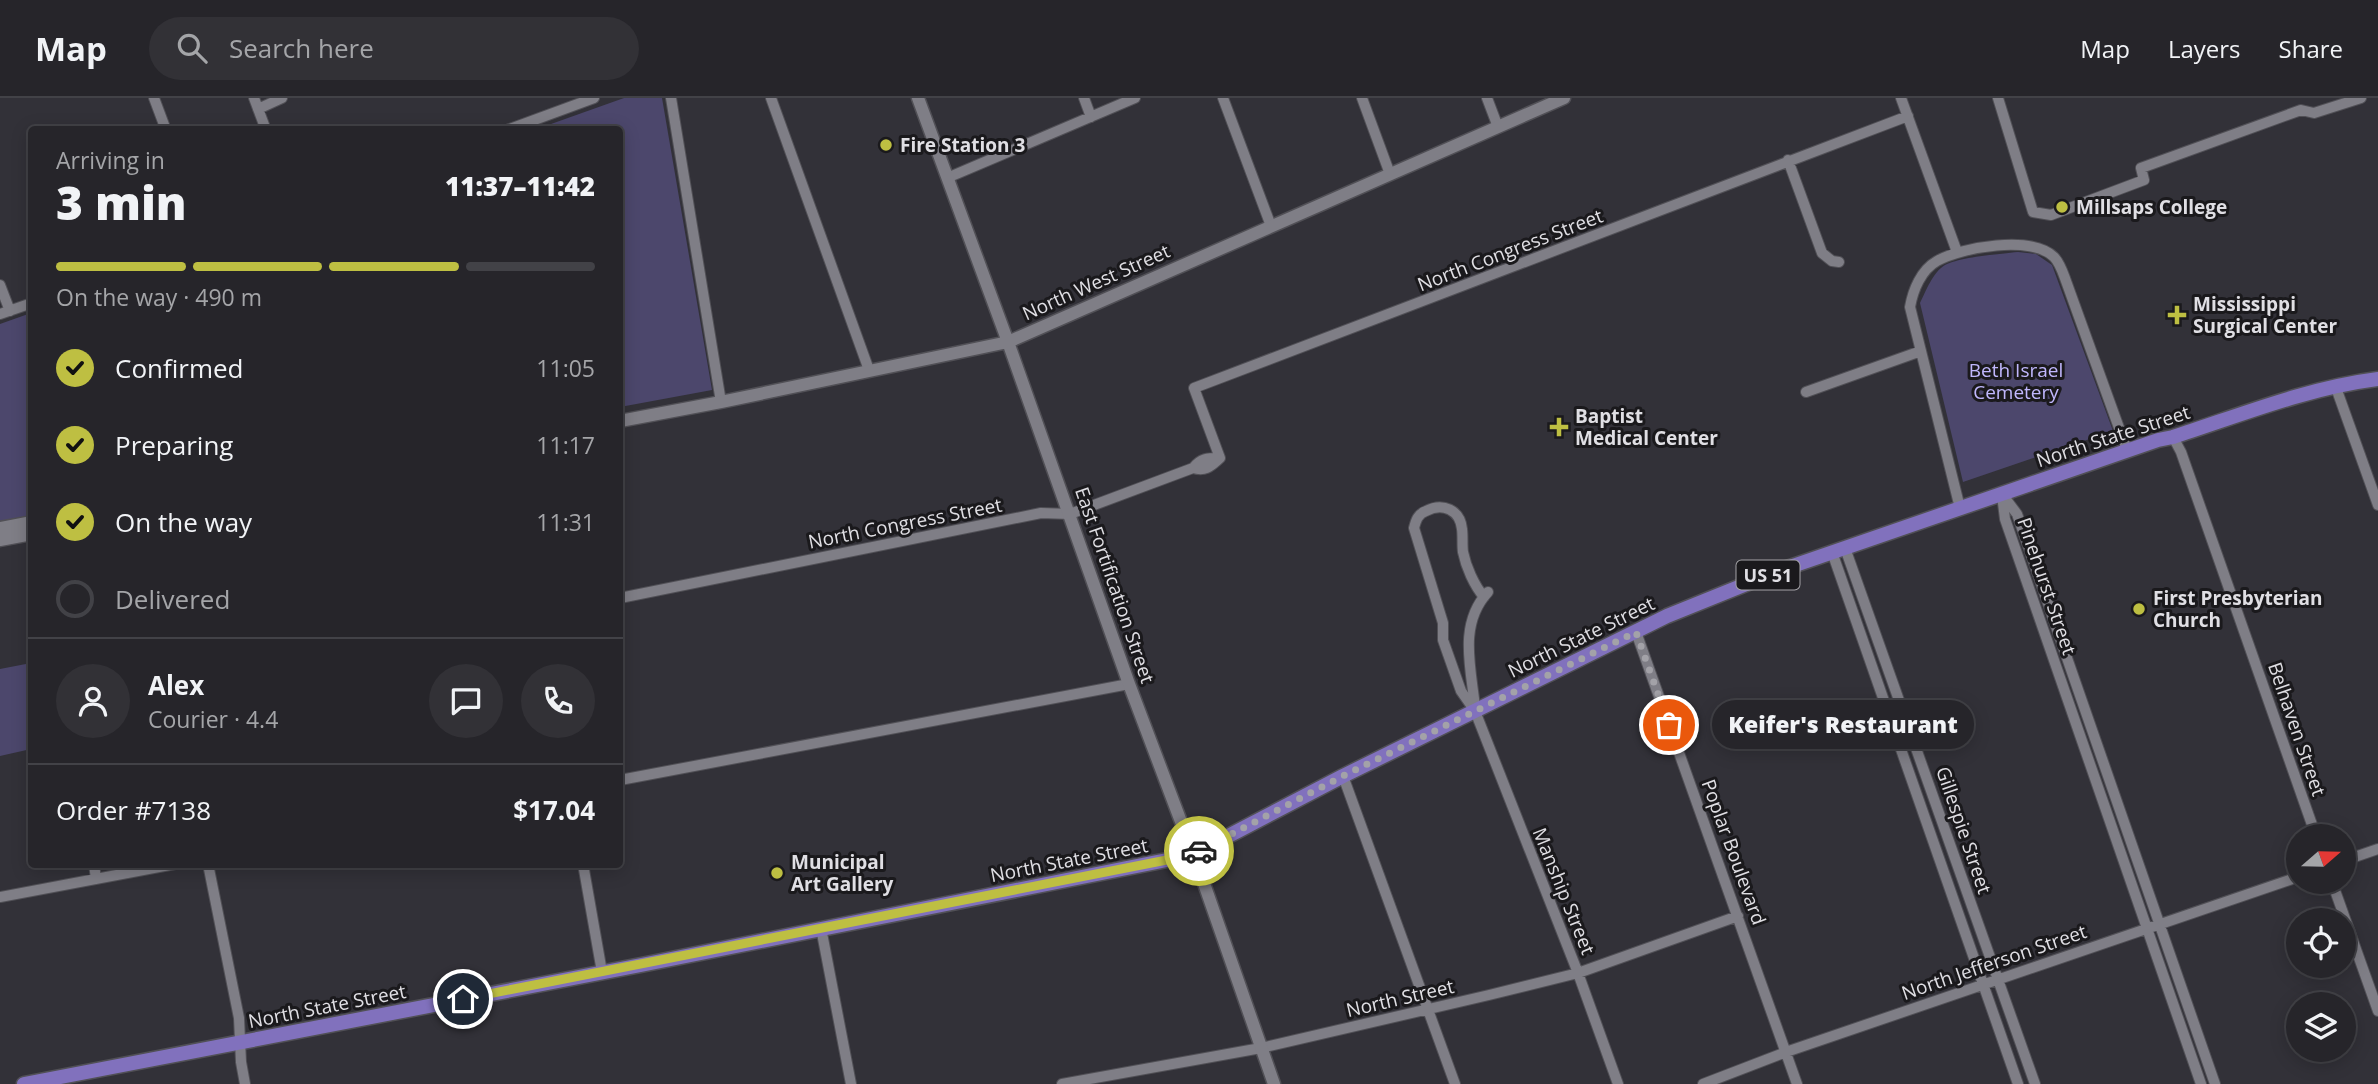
<!DOCTYPE html>
<html lang="en">
<head>
<meta charset="utf-8">
<style>
  :root { --surface:#26252a; --page:#323136; --text:#f1f3f6; --muted:#a4a5a8; --line:#424247; --accent:#bebf42 }
  body { margin:0; font-family:"Open Sans",sans-serif; background:var(--page); color:var(--text); height:100vh; display:flex; flex-direction:column; font-size:26px; white-space:nowrap }
  * { box-sizing:border-box; margin:0 }
  p { font-size:23px; color:var(--muted) }
  .icon { flex:none; width:38px; height:38px; fill:none; stroke:currentColor; stroke-width:2; stroke-linecap:round; stroke-linejoin:round }
  .map { position:relative; flex:1; overflow:hidden }
  .drawer { position:absolute; left:28px; top:28px; width:595px; height:742px; display:flex; flex-direction:column; background:var(--surface); border-radius:7px; box-shadow:0 4px 18px #0003,0 0 0 2px var(--line) }
  .drawer>* { flex:none }
  .needle { width:46px; rotate:70deg }
  .controls { position:absolute; left:2286px; top:726px; display:grid; gap:14px }
  .controls a { display:grid; place-items:center; width:70px; height:70px; border-radius:50%; background:var(--surface); box-shadow:0 4px 18px #0003,0 0 0 2px var(--line); font-size:35px }
  .pin { position:absolute; display:grid; place-items:center; width:60px; height:60px; color:#fff; margin:-30px; border:4px solid #fff; border-radius:50%; box-shadow:0 2px 7px #0007 }
  .courier { position:absolute; display:grid; place-items:center; width:70px; height:70px; margin:-35px; border:5px solid #bebf42; border-radius:50%; background:#fff; color:#222; box-shadow:0 2px 9px #0007 }
  .bubble { position:absolute; height:49px; border-radius:24px; background:var(--surface); box-shadow:0 4px 18px #0003,0 0 0 2px var(--line); font-size:23px; font-weight:800; line-height:49px; text-align:center }
  .head em { font-style:normal; font-weight:800 }
  .head div { display:flex; flex-direction:column-reverse }
  .head { display:flex; align-items:center; justify-content:space-between; height:119px; padding:0 28px }
  h1 { font-size:46px; font-weight:800; line-height:52px }
  .bar { display:grid; grid-template-columns:repeat(4,1fr); gap:10px 7px; align-content:center; height:84px; padding:0 28px }
  .bar i { height:9px; border-radius:5px; background:var(--line) }
  .bar .on { background:var(--accent) }
  .bar p { grid-column:span 4 }
  .line { display:flex; align-items:center; gap:18px; padding:0 28px; border-top:2px solid var(--line) }
  .line div { flex:1 }
  .round { display:grid; place-items:center; flex:none; width:74px; height:74px; border-radius:37px; background:var(--page) }
  ol { padding:0 28px; list-style:none }
  li { display:flex; align-items:center; gap:21px; height:77px }
  li p { margin-inline-start:auto }
  li .icon { padding:7px; border-radius:50%; background:var(--accent); color:#111; stroke-width:4 }
  li:last-child { color:var(--muted) }
  li i { width:38px; height:38px; border:4px solid var(--line); border-radius:50% }
  header { display:flex; align-items:center; gap:42px; box-sizing:border-box; height:98px; padding:0 35px; background:var(--surface); border-bottom:2px solid var(--line) }
  header strong { font-size:33px }
  nav { display:flex; gap:38px; margin-inline-start:auto; font-size:24px }
  .search { width:490px; height:63px; background:var(--page); display:flex; align-items:center; gap:18px; box-sizing:border-box; padding:0 24px; border-radius:38px; color:var(--muted); font-size:26px }
  .map>svg:first-child { display:block }
  .green { fill:#4c476c }
  .lines { fill:none; stroke-linecap:round; stroke-linejoin:round }
  .minor-casing { stroke:#515056; stroke-width:12 }
  .tertiary-casing { stroke:#515056; stroke-width:15 }
  .primary-casing { stroke:#515056; stroke-width:17 }
  .minor { stroke:#7f7e86; stroke-width:10 }
  .tertiary { stroke:#7f7e86; stroke-width:12 }
  .primary { stroke:#8171bd; stroke-width:14 }
  .done { stroke:#a3a2a8; stroke-width:7; stroke-dasharray:0 12.6 }
  .route { stroke:#bebf42; stroke-width:9 }
  .poi-dot { fill:#bebf42; stroke:#1a191c; stroke-width:2.5 }
  .labels { text-anchor:middle; dominant-baseline:central; stroke-width:6; stroke-linejoin:round; paint-order:stroke }
  .shield { fill:#1a191c; stroke:#a5a4a8; stroke-width:2 }
  .shield-label { font-size:18px; font-weight:bold; fill:#e0dfe4 }
  .poi-label { font-size:19px; font-weight:bold; fill:#e0dfe4; stroke:#1a191c; text-anchor:start }
  .street-label { font-size:19px; fill:#e0dfe4; stroke:#1a191c }
  .park-label { font-size:19px; fill:#c0b7fd; stroke:#1a191c }
</style>
</head>
<body>
<header>
<strong>Map</strong>
<div class="search"><svg class="icon" aria-label="search" viewBox="0 0 24 24"><circle cx="10" cy="10" r="6"/><path d="M15 15l6 6"/></svg>Search here</div>
<nav><a>Map</a><a>Layers</a><a>Share</a></nav>
</header>
<div class="map">
<svg width="2378" height="986" viewBox="0 0 2378 986">
  <rect width="100%" height="100%" fill="#323138"/>
  <!-- green -->
  <path class="green" d="M624,0h38l50,292 -92,17v-277l-83,-1z
    M2018,154l18,2 16,11 61,166 -150,51 -43,-179c6,-12 13,-31 25,-38 15,-8 55,-11 73,-13z
    M31,215v206l-31,6v-201z
    M31,565v86l-31,7v-87z"/>
  <g class="lines">
    <!-- minor casing -->
    <g class="minor-casing">
      <path id="minor" d="M154,0l12,32
        M254,0l12,32
        M671,0l50,304
        M771,0l98,272
        M1084,0l7,19
        M1223,0l48,128
        M1362,0l28,76
        M1487,0l11,29
        M1901,0l56,154
        M1998,0l35,114 18,3 93,-35 -3,-12 160,-58 13,3 47,-15
        M258,11l24,-11
        M507,32l87,-32
        M1788,62l34,93 10,8 7,1
        M947,80l188,-80
        M0,187l10,26
        M0,216l32,-11
        M2335,287l43,120
        M1806,294l115,-41
        M2173,339l8,15 135,384
        M1220,360l-26,-70 714,-272
        M1193,370c8,-10 14,-10 27,-10
        M2002,396l15,20 198,570
        M2002,397l3,24 196,565
        M1960,410l-50,-201c3,-17 11,-37 27,-46 25,-14 95,-26 117,-4 6,6 9,16 12,24l61,169
        M1845,450l190,536
        M1832,454l186,532
        M1484,499c-10,-12 -18,-30 -21,-45 -1,-7 0,-15 -1,-23 -2,-19 -19,-27 -36,-18 -8,3 -10,9 -12,17l29,95v17l18,51 14,20 103,262 40,111
        M620,500l421,-85 29,1 123,-46c13,4 18,-2 27,-10
        M1636,534l161,452
        M1475,609c-4,-39 -17,-83 13,-115
        M1343,678l112,308
        M620,682l509,-96
        M2343,763l35,-12
        M94,766l2,15
        M208,766l31,154 2,44 4,22
        M583,766l19,108
        M2332,784l46,129
        M0,799l175,-33
        M821,830l30,156
        M1062,986l199,-36 228,-53 89,-22 160,-57
        M1703,986l83,-32 512,-175"/>
    </g>
    <!-- tertiary casing -->
    <g class="tertiary-casing">
      <path id="tertiary" d="M918,0l90,244 121,342 71,188 74,212
        M620,323l101,-19 287,-60 556,-244
        M0,430l32,-6
        M0,442l32,-6"/>
    </g>
    <!-- primary casing -->
    <g class="primary-casing">
      <path id="primary" d="M24,986l617,-119 551,-110 151,-79 324,-160 114,-46 377,-130 15,-3c68,-22 134,-49 205,-58"/>
    </g>
    <!-- minor -->
    <use href="#minor" class="minor"/>
    <!-- tertiary -->
    <use href="#tertiary" class="tertiary"/>
    <!-- primary -->
    <use href="#primary" class="primary"/>
  </g>
  <g class="lines">
    <!-- done -->
    <path class="done" d="M1199,753l144,-75 293,-144 33,93"/>
    <!-- route -->
    <path class="route" d="M463,901l729,-144 7,-4"/>
  </g>
  <!-- markers -->
  <g class="poi-dot">
    <circle cx="886" cy="47" r="7"/>
    <circle cx="2062" cy="109" r="7"/>
    <path d="M2173.5 206.5h7v7h7v7h-7v7h-7v-7h-7v-7h7z"/>
    <path d="M1555.5 318.5h7v7h7v7h-7v7h-7v-7h-7v-7h7z"/>
    <circle cx="2139" cy="511" r="7"/>
    <circle cx="777" cy="775" r="7"/>
  </g>
  <g class="labels">
    <!-- shield labels -->
    <rect class="shield" x="1736.5" y="462.5" width="63" height="29" rx="5"/>
    <g class="shield-label">
      <text x="1768" y="477">US 51</text>
    </g>
    <!-- poi labels -->
    <g class="poi-label">
      <text x="900" y="47">Fire Station 3</text>
      <text x="2076" y="109">Millsaps College</text>
      <text x="2193" y="206">Mississippi<tspan x="2193" dy="22">Surgical Center</tspan></text>
      <text x="1575" y="318">Baptist<tspan x="1575" dy="22">Medical Center</tspan></text>
      <text x="2153" y="500">First Presbyterian<tspan x="2153" dy="22">Church</tspan></text>
      <text x="791" y="764">Municipal<tspan x="791" dy="22">Art Gallery</tspan></text>
    </g>
    <!-- street labels -->
    <g class="street-label">
      <text transform="translate(1510 152) rotate(-21)">North Congress Street</text>
      <text transform="translate(1096 184) rotate(-24)">North West Street</text>
      <text transform="translate(2113 338) rotate(-18)">North State Street</text>
      <text transform="translate(905 425) rotate(-11)">North Congress Street</text>
      <text transform="translate(1115 487) rotate(71)">East Fortification Street</text>
      <text transform="translate(2047 488) rotate(71)">Pinehurst Street</text>
      <text transform="translate(1581 539) rotate(-26)">North State Street</text>
      <text transform="translate(2297 631) rotate(71)">Belhaven Street</text>
      <text transform="translate(1964 732) rotate(71)">Gillespie Street</text>
      <text transform="translate(1734 754) rotate(70)">Poplar Boulevard</text>
      <text transform="translate(1069 762) rotate(-11)">North State Street</text>
      <text transform="translate(1564 793) rotate(68)">Manship Street</text>
      <text transform="translate(1994 864) rotate(-19)">North Jefferson Street</text>
      <text transform="translate(1400 900) rotate(-13)">North Street</text>
      <text transform="translate(327 908) rotate(-11)">North State Street</text>
    </g>
    <!-- park labels -->
    <g class="park-label">
      <text x="2016" y="272">Beth Israel<tspan x="2016" dy="22">Cemetery</tspan></text>
    </g>
  </g>
</svg>
<div class="controls">
<a><svg class="needle" viewBox="-14 -14 28 28"><path d="M0-13l5 13h-10z" fill="#e53935"/><path d="M0 13l5-13h-10z" fill="#a4a5a8"/></svg></a>
<a><svg class="icon" aria-label="locate" viewBox="0 0 24 24"><circle cx="12" cy="12" r="6"/><path d="M12 2v4M12 18v4M2 12h4M18 12h4"/></svg></a>
<a><svg class="icon" aria-label="layers" viewBox="0 0 24 24"><path d="M12 4l9 5-9 5-9-5zM3 14l9 5 9-5"/></svg></a>
</div>
<div class="pin" style="left:1669px;top:627px;background:#ea580c"><svg class="icon" aria-label="bag" viewBox="0 0 24 24"><path d="M5 8h14l-1 12H6zM9 8a3 3 0 0 1 6 0"/></svg></div>
<div class="pin" style="left:463px;top:901px;background:#1f2937"><svg class="icon" aria-label="home" viewBox="0 0 24 24"><path d="M3 11l9-7 9 7M6 9v11h12V9"/></svg></div>
<div class="courier" style="left:1199px;top:753px"><svg class="icon" aria-label="car" viewBox="0 0 24 24"><path d="M5 17H2v-5l4-1 3-4h7l3 4 3 1v5h-3M9 17h6M6 11h13"/><circle cx="7" cy="17" r="2"/><circle cx="17" cy="17" r="2"/></svg></div>
<div class="bubble" style="left:1712px;top:602px;width:262px">Keifer's Restaurant</div>
<section class="drawer">
<div class="head"><div><h1>3 min</h1><p>Arriving in</p></div><em>11:37–11:42</em></div>
<div class="bar"><i class="on"></i><i class="on"></i><i class="on"></i><i></i><p>On the way · 490 m</p></div>
<ol>
<li><svg class="icon" aria-label="check" viewBox="0 0 24 24"><path d="M5 12l5 5 9-10"/></svg>Confirmed<p>11:05</p></li>
<li><svg class="icon" aria-label="check" viewBox="0 0 24 24"><path d="M5 12l5 5 9-10"/></svg>Preparing<p>11:17</p></li>
<li><svg class="icon" aria-label="check" viewBox="0 0 24 24"><path d="M5 12l5 5 9-10"/></svg>On the way<p>11:31</p></li>
<li><i></i>Delivered</li>
</ol>
<div class="line" style="height:126px"><a class="round"><svg class="icon" aria-label="person" viewBox="0 0 24 24"><circle cx="12" cy="8" r="4"/><path d="M4 21q1-7 8-7t8 7"/></svg></a><div><b>Alex</b><p>Courier · 4.4</p></div><a class="round"><svg class="icon" aria-label="chat" viewBox="0 0 24 24"><path d="M4 5h16v11H9l-5 4z"/></svg></a><a class="round"><svg class="icon" aria-label="phone" viewBox="0 0 24 24"><path d="M5 4h4l2 5-3 2q2 4 5 5l2-3 5 2v4C11 20 4 13 5 4z"/></svg></a></div>
<div class="line" style="height:91px"><div>Order #7138</div><b>$17.04</b></div>
</section>
</div>
</body>
</html>
